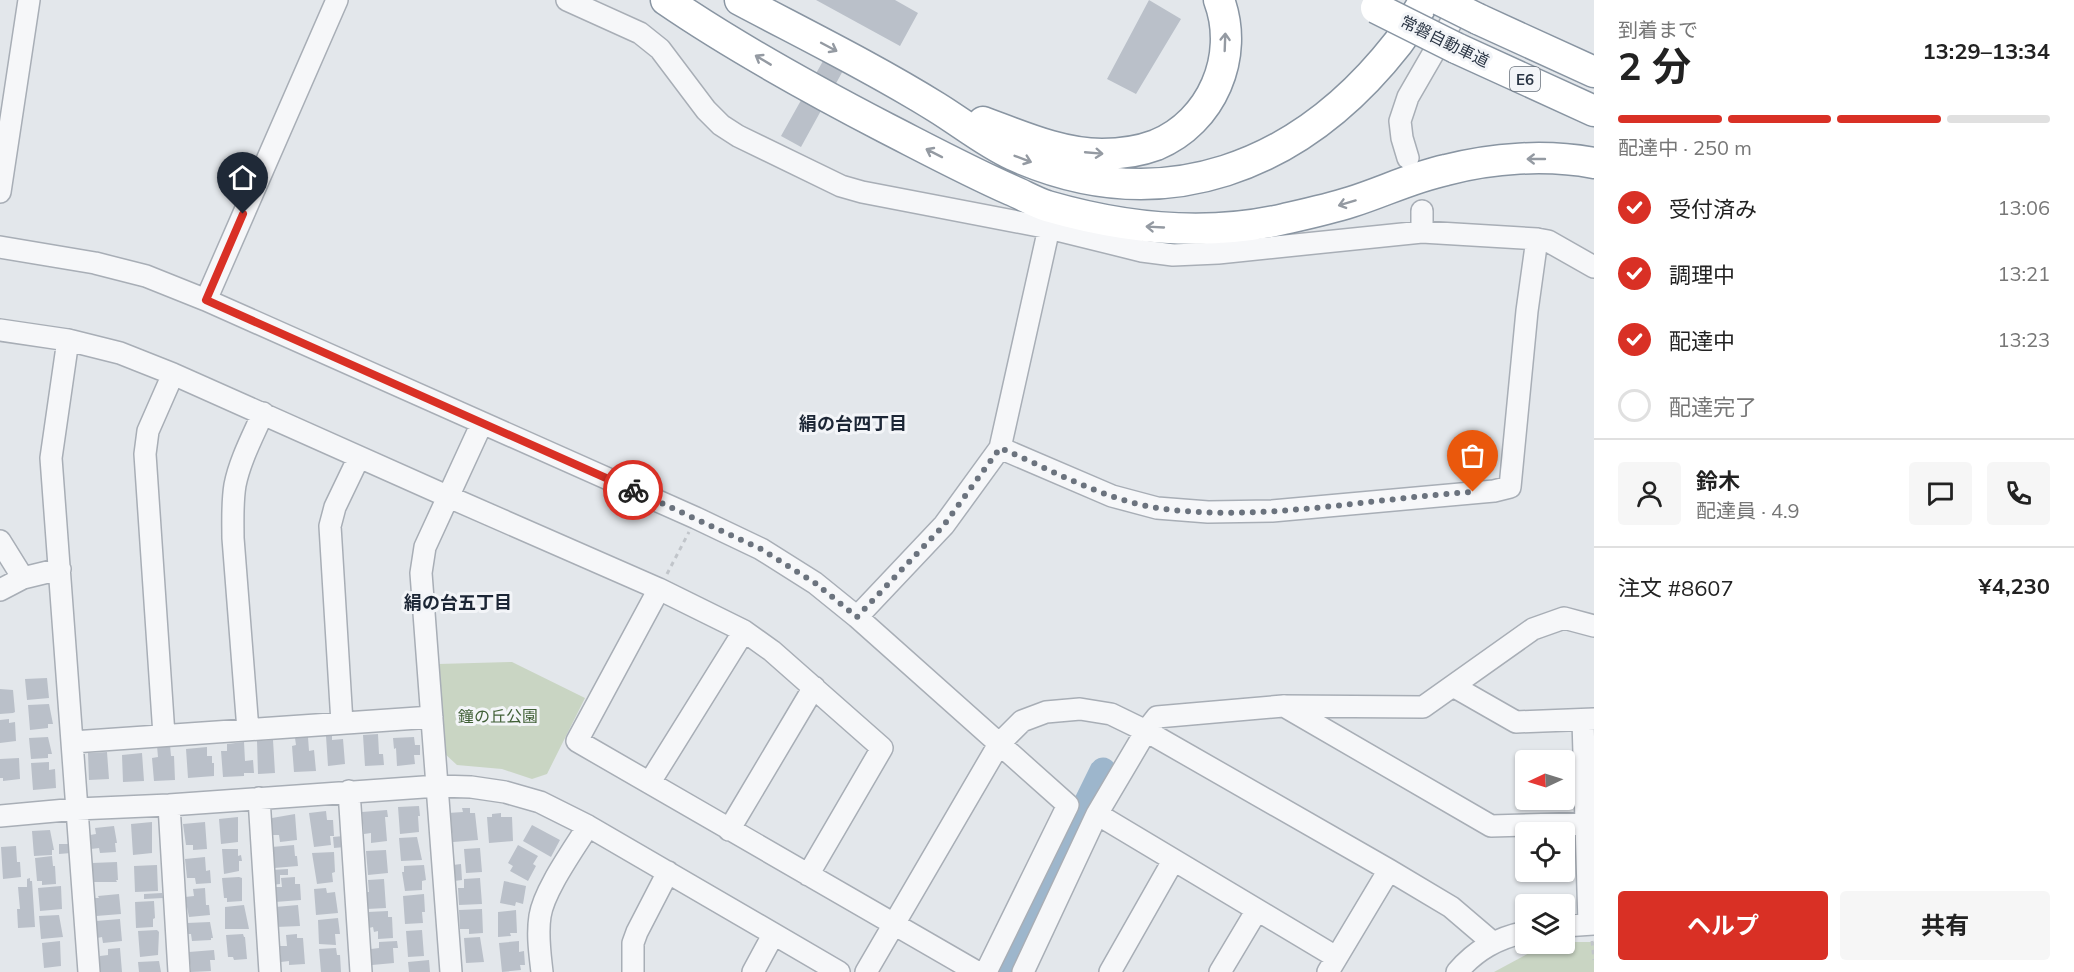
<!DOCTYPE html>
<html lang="ja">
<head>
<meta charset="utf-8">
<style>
  :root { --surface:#fff; --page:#f6f6f6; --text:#222; --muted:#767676; --line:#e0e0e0; --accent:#d93025 }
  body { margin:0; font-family:Mulish,"Noto Sans JP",sans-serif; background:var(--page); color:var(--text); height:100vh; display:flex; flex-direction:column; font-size:22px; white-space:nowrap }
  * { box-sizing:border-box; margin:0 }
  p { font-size:20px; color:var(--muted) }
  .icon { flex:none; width:33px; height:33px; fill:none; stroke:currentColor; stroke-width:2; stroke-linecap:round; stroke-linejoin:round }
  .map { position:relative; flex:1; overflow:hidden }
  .sheet { display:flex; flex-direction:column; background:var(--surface); width:480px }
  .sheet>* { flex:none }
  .needle { width:39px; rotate:266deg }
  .controls { position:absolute; left:1515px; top:750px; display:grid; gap:12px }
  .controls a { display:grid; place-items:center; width:60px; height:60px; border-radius:6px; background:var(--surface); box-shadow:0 2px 4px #0004; font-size:30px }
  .pin { position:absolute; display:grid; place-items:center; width:51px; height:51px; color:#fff; margin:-62px -26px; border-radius:50% 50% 50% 0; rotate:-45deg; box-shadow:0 0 6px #0007 }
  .pin .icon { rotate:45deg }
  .courier { position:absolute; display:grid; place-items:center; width:60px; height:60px; margin:-30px; border:4px solid #d93025; border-radius:50%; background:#fff; color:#222; box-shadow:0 2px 8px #0007 }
  .headline em { font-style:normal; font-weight:700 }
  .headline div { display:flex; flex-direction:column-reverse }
  .headline { display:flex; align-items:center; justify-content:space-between; height:102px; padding:0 24px }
  h1 { font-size:39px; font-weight:700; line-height:45px }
  .bar { display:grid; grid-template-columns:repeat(4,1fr); gap:9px 6px; align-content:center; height:72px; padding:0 24px }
  .bar i { height:8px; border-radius:4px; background:var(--line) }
  .bar .selected { background:var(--accent) }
  .bar p { grid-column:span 4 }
  .line { display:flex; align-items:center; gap:15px; padding:0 24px; border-top:2px solid var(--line) }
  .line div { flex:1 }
  .round { display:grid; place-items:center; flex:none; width:63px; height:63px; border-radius:6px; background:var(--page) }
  ol { padding:0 24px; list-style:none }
  li { display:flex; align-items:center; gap:18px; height:66px }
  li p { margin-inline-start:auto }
  li .icon { padding:6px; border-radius:50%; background:var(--accent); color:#fff; stroke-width:4 }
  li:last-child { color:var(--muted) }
  li i { width:33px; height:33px; border:3px solid var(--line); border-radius:50% }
  .cta { display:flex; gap:12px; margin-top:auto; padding:12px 24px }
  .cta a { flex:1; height:69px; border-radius:6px; background:var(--accent); color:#fff; font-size:24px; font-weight:700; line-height:69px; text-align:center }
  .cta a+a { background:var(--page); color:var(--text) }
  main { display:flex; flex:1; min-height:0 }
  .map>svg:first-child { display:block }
  .green { fill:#c9d5c3 }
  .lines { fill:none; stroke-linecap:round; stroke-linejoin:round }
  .river { stroke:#9db6cc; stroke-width:27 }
  .building { fill:#bac0c9 }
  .minor-casing { stroke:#a8aeb6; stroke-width:24 }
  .highway-casing { stroke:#8995a2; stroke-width:33 }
  .path { stroke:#c1c5ca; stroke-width:3; stroke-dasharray:4.5 4.5; stroke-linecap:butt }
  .minor { stroke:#f6f7f9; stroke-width:21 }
  .highway { stroke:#fff; stroke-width:30 }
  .highway-bridge-casing { stroke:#8995a2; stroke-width:33; stroke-linecap:butt }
  .highway-bridge { stroke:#fff; stroke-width:30 }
  .oneway { stroke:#949aa2 }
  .done { stroke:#6b737e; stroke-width:6; stroke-dasharray:0 10.8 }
  .route { stroke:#d93025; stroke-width:8 }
  .labels { text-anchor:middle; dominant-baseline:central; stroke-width:6; stroke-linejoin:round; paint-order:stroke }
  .shield { fill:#f3f5f8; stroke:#666f7a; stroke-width:1.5 }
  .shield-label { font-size:15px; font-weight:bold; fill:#2a3544 }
  .street-label { font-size:16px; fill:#2a3544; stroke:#f3f5f8 }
  .park-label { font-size:16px; fill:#416037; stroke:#f3f5f8 }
  .neighbourhood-label { font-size:18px; font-weight:bold; fill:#1c2635; stroke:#f3f5f8 }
</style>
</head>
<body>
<main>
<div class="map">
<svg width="1594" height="972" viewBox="0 0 1594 972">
  <rect width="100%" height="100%" fill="#e3e7eb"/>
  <!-- green -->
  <path class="green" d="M512,662l73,36 -38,76 -15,5 -30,-10 -45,-4 -13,-12 -6,-89z
    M1567,942h27v30h-100l39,-21z"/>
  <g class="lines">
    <!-- river -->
    <path class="river" d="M1009,972l27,-70 35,-66 32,-65"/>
  </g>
  <!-- building -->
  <path class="building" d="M816,0h79l23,13 -18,33z
    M1149,0l32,19 -45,75 -29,-15z
    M837,36l19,11 -55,100 -20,-11z
    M47,678l2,20 -22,2 -2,-21z
    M0,689l13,1 2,22 -2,1 -13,1z
    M49,704l4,20h-5v4l-18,2 -2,-25z
    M9,719v4l6,-1 1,19 -16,2v-23z
    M378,734l1,20h4l1,11 -19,1 -2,-31z
    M332,735v5l11,-1 2,25 -17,2 -2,-30z
    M48,737l4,17h-4v4l-17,1 -2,-21z
    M308,737l1,14 5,-1 2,21 -22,1 -2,-26 4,-1 -1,-7z
    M414,737l1,8h5v10h-6l1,9 -18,2 -1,-18 -2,1 -1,-11z
    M273,740l2,33 -17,1 -1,-33z
    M244,742l1,19 8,-1 1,13h-10v3l-21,1 -2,-26h6v-7z
    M170,745l1,11h3l1,24 -21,1 -2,-23 6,-1 -1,-11z
    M207,747v9h5v7h2v13l-26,2 -2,-29z
    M107,752l2,27 -20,1 -1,-27z
    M142,753l2,28 -21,1 -1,-27z
    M19,758l1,21 -17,2v-3h-3v-19z
    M49,762v8l6,-1 1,19 -23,2 -2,-27z
    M419,806l1,10h-2l1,16 -19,2 -2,-27z
    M462,808h8v5h5l3,27 -25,2 -2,-21h-2l-1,-8 15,-1z
    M387,810l1,7h-3l2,24 -16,2v-10l-7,1 -2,-22z
    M326,811l1,9h6l1,16h-4l1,9 -17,2 -5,-34z
    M501,813v4h11l1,24 -24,2 -2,-26h5v-3z
    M295,814l2,26 -17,2 -1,-7h-9l-1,-14 3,-1v-2z
    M238,817v25l-17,2 -2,-25z
    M152,822v31l-19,2 -2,-31z
    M205,822l2,27 -14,1v-5h-7l-3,-21z
    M532,825l28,15 -9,17 -28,-16z
    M114,826l3,17h-2l1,9 -16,1 -1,-5 -8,1 -1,-14 6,-1 -1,-6z
    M50,830l4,20h-2v5l-18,1 -2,-25z
    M343,836l1,11 -10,1 -1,-11z
    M417,837l5,23 -21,1 -2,-23z
    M59,844h12v9l-12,1z
    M294,845l1,11h2l1,10 -24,2 -2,-21z
    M518,845l20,11 -5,8 3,2 -8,15 -18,-10 3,-5 -5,-3z
    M16,846l1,16h3l1,15 -18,2 -2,-32z
    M480,848l2,24 -16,1 -2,-24z
    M222,849h16v7l3,-1 1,6h-3v10l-15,3z
    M386,850l2,23 -20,2 -2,-24z
    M334,852l1,20 -3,1 1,9 -16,2 -5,-31z
    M52,856l1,10h2l1,18 -14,1v-4h-5l-2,-23z
    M205,857l1,14 4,-1 1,13 -15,1 -1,-6h-8l-2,-19z
    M117,862l1,18h-2l1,2h-24l-1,-19z
    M461,864l1,16 -8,1 -1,-16z
    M157,865l1,26 -23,1 -1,-26z
    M424,865l2,15 -4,1v9l-17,1 -3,-19h2v-6z
    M288,869v6h-8v9l-8,1 -1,-15z
    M239,877l3,1v23l-15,1v-4h-3l-2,-20z
    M295,877v7h5l1,16 -26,2 -1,-15h8l-1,-9z
    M30,878v3h2l3,46 -17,1 -1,-19h3l-2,-22h9v-8z
    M480,878l2,26 -23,1 -1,-17h6v-9z
    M384,879l2,29 -19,1 -1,-17h3l-1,-12z
    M504,881l22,5 -3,18 -7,-2 -1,4 -15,-3z
    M61,886l1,23 -22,2 -2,-23z
    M205,888l1,17h3l1,10 -21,2 -4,-20 9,-1 -1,-7z
    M326,888l1,5 8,-1 3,21 -22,2 -2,-26z
    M162,893l1,5 -19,1v-5z
    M119,894l2,20 -25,2 -1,-18h4l-1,-2z
    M424,894l1,18h-3l1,11 -18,1 -2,-28z
    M154,901l1,17 -2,1v8l-17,1 -1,-26z
    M244,905l5,24h-24v-22z
    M298,905l2,21 -24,1 -1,-20z
    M482,909l1,24 -14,1v-5h-9l-1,-19z
    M516,910l1,23h-7l1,3 -13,1v-25z
    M388,911v6h4l1,21 -15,1v-8l-4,1 -1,-5 -4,1 -1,-16z
    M59,915l4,22 -22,2 -2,-23z
    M338,918l2,16h-5l1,11 -17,-1 -1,-24z
    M120,919l2,22 -19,2 -1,-6 -5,1 -1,-17z
    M210,922l3,16h-2v2l-19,1 -1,-7h-3l-1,-11z
    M157,930l2,2 -1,23 -18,2 -2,-26z
    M422,930l2,26 -16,1 -2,-26z
    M243,934l1,3h1l2,22 -13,1 -1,-3h-5l-2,-22z
    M297,934v4h6l2,26 -16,1v-4l-8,1 -1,-16h7l-1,-11z
    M480,937l4,25 -18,1 -2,-25z
    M60,941l1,25 -17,2 -2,-25z
    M397,941l1,7h-5l1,15 -22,2 -1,-16 8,-1v-6z
    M519,941v11l5,-1 1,14h-5l1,5 -19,2 -3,-29z
    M120,948l2,24h-24l-1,-12h3v-4l8,-1v-6z
    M336,948l1,7h3l1,17h-20l-2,-23z
    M214,950l1,10h-5l1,11 -20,1 -2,-20z
    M429,960l1,12h-21l-1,-10z
    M159,961l2,11h-22l-1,-10z"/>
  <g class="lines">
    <!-- minor casing -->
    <g class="minor-casing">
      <path id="minor" d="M567,0l73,33 20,16 46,61 15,15 17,11 103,50 21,6 187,36 93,23 31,4 45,-2 204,-21 115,7 11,2 46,26
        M1408,158l-6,-20 -2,-17 8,-24 56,-97
        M0,192l29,-192
        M1422,232v-21
        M0,247l95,16 51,13 60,24 490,218 65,31 54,34 42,34 211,188 -82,167
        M206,300l131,-300
        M0,330l68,10 52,13 53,21 276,123 210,92 85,42 28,20 110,97 -74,127
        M68,340l-17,118 38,514
        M1000,448l112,48 45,12 51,4 64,-1 222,-20 16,-4 17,-176 10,-72
        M0,541l23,37
        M659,589l-82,152 400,231
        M0,590l23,-12 37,-9
        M857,617l87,-92 56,-77 49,-220
        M1453,686l63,36 78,-3
        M1284,706l207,120 103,-3
        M1583,720l6,204
        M342,723l-12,-197 5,-19 24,-50
        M248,730l-15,-192c0,-17 -1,-35 2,-53 5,-25 18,-49 28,-72
        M164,735l-19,-281 3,-23 25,-57
        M73,742l359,-25
        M650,782l94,-151
        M349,791l12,181
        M259,798l11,174
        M169,805l10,167
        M1097,814l239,143
        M0,816l77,-7 92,-4 269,-19 33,1 34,5 35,10 48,24 251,146
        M729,830l85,-143
        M1564,926l30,-2
        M451,972l-30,-399 4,-26 57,-124
        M542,972c-2,-18 -5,-37 -2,-56 4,-26 34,-67 48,-90
        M633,972v-29l4,-11 31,-60
        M753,972l20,-37
        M866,972l133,-228 23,-23 24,-9 34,-3 31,5 35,17 243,139 62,37 41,35
        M1023,972l74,-158 49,-83 11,-14 126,-11 140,1 110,-78 31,-11 30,8
        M1110,972l63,-111
        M1220,972l37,-62
        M1328,972l61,-102
        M1457,972c19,-22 40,-34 69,-40"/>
    </g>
    <!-- highway casing -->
    <g class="highway-casing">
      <path id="highway" d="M666,0c70,48 145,89 220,128 41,21 82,43 125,62 12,5 24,12 36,16 76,22 159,31 237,13 22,-5 45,-10 67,-17 32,-10 62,-25 95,-32 46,-12 100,-16 148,-7
        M740,0c66,35 133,68 196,107 26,16 49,35 77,48 150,67 288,12 385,-112 10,-13 18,-29 27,-43
        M1478,19l116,53
        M1456,48l138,63
        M983,122c38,14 78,32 119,32 18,0 38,-3 54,-9 56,-23 84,-89 63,-145"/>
    </g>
    <!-- path -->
    <path class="path" d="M667,574l22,-42
      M1592,941l2,19"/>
    <!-- minor -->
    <use href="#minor" class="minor"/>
    <!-- highway -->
    <use href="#highway" class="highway"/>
    <!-- highway-bridge casing -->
    <g class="highway-bridge-casing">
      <path id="highway-bridge" d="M1440,0l38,19
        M1376,8l80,40"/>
    </g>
    <!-- highway-bridge -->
    <use href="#highway-bridge" class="highway-bridge"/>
  </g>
  <!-- one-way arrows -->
  <defs><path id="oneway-shaft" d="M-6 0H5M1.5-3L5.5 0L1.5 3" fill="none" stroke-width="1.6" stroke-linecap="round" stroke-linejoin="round" transform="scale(1.5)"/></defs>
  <g class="oneway">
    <use href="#oneway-shaft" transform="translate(1225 42) rotate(-88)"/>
    <use href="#oneway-shaft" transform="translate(829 47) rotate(28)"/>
    <use href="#oneway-shaft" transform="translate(763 60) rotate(-149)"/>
    <use href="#oneway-shaft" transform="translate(934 153) rotate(-153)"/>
    <use href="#oneway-shaft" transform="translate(1094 153) rotate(5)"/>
    <use href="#oneway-shaft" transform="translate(1023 159) rotate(21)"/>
    <use href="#oneway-shaft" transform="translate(1536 159) rotate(180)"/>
    <use href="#oneway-shaft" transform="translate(1347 203) rotate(163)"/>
    <use href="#oneway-shaft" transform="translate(1155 227) rotate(-177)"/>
  </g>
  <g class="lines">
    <!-- done -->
    <path class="done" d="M633,490l128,59 54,34 42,34 87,-92 56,-77c50,21 104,52 158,60 101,15 213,-10 315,-16"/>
    <!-- route -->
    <path class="route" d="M243,214l-37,86 427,190"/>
  </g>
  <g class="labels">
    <!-- shield labels -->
    <rect class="shield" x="1510" y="67" width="30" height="24" rx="4.5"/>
    <g class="shield-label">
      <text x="1525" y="79">E6</text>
    </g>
    <!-- street labels -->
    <g class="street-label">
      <text transform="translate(1445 41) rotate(26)">常磐自動車道</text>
    </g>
    <!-- park labels -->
    <g class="park-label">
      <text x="498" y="716">鐘の丘公園</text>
    </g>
    <!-- neighbourhood labels -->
    <g class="neighbourhood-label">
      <text x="853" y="423">絹の台四丁目</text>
      <text x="458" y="602">絹の台五丁目</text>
    </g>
  </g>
</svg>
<div class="controls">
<a><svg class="needle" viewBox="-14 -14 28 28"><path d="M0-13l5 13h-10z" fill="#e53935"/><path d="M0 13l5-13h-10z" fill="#767676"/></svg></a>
<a><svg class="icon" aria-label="locate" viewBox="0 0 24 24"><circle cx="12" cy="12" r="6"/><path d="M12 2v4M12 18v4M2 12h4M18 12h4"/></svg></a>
<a><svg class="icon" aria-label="layers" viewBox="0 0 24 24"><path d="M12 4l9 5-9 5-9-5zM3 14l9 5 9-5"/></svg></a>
</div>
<div class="pin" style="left:1473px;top:492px;background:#ea580c"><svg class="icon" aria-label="bag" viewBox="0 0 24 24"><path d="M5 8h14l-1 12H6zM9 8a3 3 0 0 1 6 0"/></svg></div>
<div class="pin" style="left:243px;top:214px;background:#1f2937"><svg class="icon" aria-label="home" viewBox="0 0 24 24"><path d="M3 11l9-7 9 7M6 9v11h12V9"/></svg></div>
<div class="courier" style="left:633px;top:490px"><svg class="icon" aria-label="bike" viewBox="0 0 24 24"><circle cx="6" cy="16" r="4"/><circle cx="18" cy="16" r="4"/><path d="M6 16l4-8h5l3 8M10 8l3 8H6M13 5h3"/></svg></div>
</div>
<section class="sheet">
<div class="headline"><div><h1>2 分</h1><p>到着まで</p></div><em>13:29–13:34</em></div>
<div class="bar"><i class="selected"></i><i class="selected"></i><i class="selected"></i><i></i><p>配達中 · 250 m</p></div>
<ol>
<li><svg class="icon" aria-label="check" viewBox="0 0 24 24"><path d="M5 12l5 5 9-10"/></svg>受付済み<p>13:06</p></li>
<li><svg class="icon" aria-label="check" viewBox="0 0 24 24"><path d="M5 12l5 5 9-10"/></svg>調理中<p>13:21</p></li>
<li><svg class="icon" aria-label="check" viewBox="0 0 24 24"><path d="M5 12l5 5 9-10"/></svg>配達中<p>13:23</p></li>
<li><i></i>配達完了</li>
</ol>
<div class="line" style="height:108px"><a class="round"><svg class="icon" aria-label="person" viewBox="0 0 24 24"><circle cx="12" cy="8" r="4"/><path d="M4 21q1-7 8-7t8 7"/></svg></a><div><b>鈴木</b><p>配達員 · 4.9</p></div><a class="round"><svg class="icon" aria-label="chat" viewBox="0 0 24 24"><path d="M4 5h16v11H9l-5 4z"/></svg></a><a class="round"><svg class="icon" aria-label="phone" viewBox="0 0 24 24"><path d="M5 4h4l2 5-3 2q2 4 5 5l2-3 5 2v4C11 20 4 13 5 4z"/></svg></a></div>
<div class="line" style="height:78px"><div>注文 #8607</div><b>¥4,230</b></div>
<div class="cta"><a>ヘルプ</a><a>共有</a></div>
</section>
</main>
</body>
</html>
